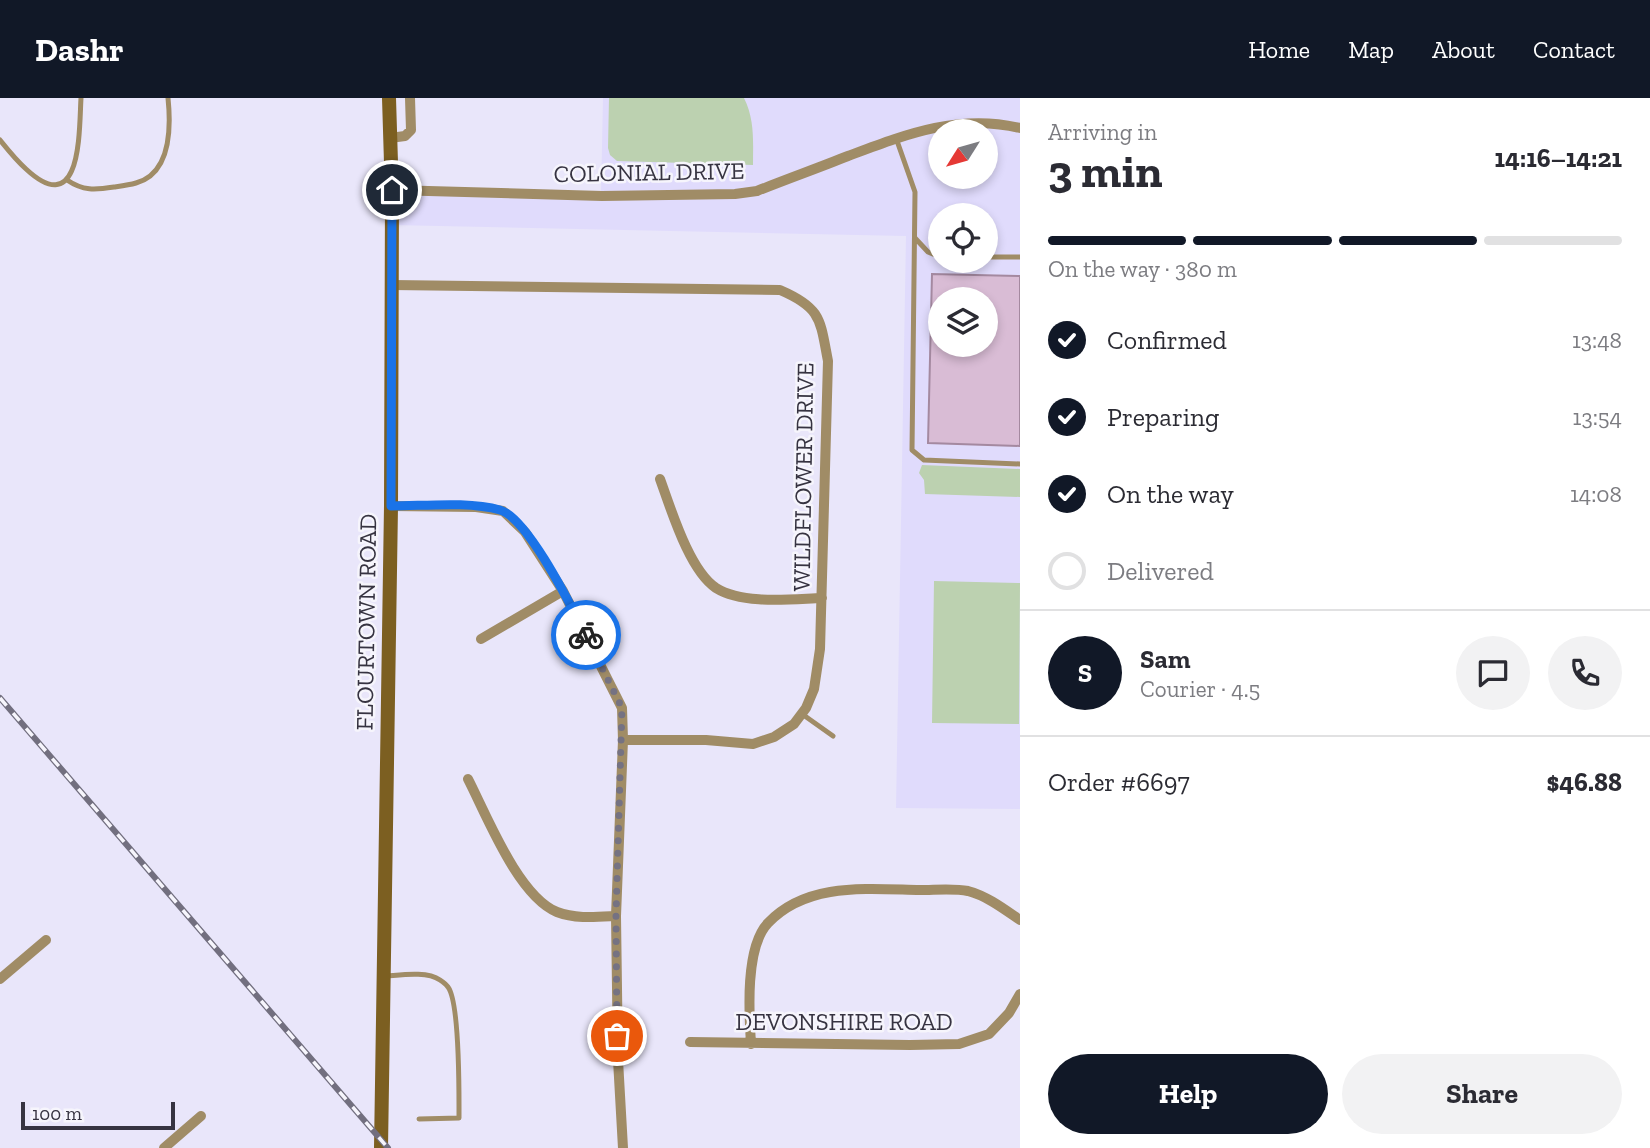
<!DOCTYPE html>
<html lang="en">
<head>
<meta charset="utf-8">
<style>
  :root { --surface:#fff; --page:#f2f2f3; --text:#2b2b33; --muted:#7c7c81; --line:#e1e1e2; --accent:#111827 }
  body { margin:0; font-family:"Zilla Slab",serif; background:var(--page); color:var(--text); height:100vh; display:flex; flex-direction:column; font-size:26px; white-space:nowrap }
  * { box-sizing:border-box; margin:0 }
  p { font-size:23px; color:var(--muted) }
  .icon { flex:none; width:38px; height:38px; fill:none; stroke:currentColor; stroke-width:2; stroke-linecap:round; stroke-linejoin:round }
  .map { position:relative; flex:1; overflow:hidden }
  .panel { display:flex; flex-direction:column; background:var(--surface); width:630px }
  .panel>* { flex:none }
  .needle { width:46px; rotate:233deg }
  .tools { position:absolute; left:928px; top:21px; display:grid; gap:14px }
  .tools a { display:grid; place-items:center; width:70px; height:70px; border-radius:50%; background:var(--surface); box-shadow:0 4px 10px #0003; font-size:35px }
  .scale { position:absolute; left:21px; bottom:18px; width:154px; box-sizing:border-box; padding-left:7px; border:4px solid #363341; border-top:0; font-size:19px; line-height:24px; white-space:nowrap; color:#363341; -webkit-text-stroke:5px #f6f5fc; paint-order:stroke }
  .pin { position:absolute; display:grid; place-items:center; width:60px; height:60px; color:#fff; margin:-30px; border:4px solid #fff; border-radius:50%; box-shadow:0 2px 7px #0007 }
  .courier { position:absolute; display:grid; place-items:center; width:70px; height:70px; margin:-35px; border:5px solid #1a73e8; border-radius:50%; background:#fff; color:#222; box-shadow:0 2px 9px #0007 }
  .headline em { font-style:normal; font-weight:800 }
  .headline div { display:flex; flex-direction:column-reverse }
  .headline { display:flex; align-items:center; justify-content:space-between; height:119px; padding:0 28px }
  h1 { font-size:46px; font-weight:800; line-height:52px }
  .bar { display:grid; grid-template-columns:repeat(4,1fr); gap:10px 7px; align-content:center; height:84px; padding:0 28px }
  .bar i { height:9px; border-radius:5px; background:var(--line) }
  .bar .on { background:var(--accent) }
  .bar p { grid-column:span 4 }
  .line { display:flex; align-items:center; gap:18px; padding:0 28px; border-top:2px solid var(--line) }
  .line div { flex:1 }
  .round { display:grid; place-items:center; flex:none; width:74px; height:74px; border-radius:37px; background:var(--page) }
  ol { padding:0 28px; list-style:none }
  li { display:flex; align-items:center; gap:21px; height:77px }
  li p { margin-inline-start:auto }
  li .icon { padding:7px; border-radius:50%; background:var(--accent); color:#fff; stroke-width:4 }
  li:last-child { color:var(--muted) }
  li i { width:38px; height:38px; border:4px solid var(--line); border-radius:50% }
  .button { display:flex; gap:14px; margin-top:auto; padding:14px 28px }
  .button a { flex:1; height:80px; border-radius:42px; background:var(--accent); color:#fff; font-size:28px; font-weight:800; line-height:80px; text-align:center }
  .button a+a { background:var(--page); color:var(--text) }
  header { display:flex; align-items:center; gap:42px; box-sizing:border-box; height:98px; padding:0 35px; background:var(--accent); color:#fff }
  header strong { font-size:33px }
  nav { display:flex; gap:38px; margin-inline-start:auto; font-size:24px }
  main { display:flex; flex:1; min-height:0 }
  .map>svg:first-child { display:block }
  .built { fill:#e0dbfc; fill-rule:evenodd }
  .green { fill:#bcd1b0 }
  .building { fill:#d9bcd5; stroke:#a489a0; stroke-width:2; fill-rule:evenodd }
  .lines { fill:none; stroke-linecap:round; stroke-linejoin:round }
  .lane { stroke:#a08c66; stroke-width:5 }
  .street { stroke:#a08c66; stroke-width:10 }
  .secondary { stroke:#7c5f21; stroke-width:14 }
  .rail-casing { stroke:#726f7f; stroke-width:6 }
  .rail { stroke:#f6f5fc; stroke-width:3.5; stroke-dasharray:10; stroke-linecap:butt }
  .done { stroke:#757282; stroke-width:7; stroke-dasharray:0 12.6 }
  .route { stroke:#1a73e8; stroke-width:9 }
  .labels { text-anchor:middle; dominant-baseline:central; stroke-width:5; stroke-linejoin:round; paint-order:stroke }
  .street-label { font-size:24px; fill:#363341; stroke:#f6f5fc }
</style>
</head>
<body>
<header>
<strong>Dashr</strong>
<nav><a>Home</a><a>Map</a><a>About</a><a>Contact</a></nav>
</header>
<main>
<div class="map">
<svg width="1020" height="1050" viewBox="0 0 1020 1050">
  <rect width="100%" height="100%" fill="#e9e6fa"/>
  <!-- built -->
  <path class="built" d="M603,0h417v711l-124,-1 10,-572 -514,-11v-35l209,5zM940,33h45v46h-45zM940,117h45v46h-45zM940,201h45v46h-45z"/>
  <!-- green -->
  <path class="green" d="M609,0h135c11,22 9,44 9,67l-136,-4 -7,-6 -2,-7z
    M922,367l98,4v28l-95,-3 -1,-14 -5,-7z
    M934,483l86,2 -1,141 -87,-1z"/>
  <!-- building -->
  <path class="building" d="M932,176l88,2v170l-92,-3zM940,201h45v46h-45z"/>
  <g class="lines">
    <!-- lane -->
    <path class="lane" d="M896,40l19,54 -3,258 12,10 96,4
      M0,42c8,10 16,20 26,29 56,52 53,-38 55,-71
      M67,82c16,11 28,10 47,7 7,-1 15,-2 22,-4 35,-10 35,-56 32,-85
      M915,140l13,14 12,5
      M985,159h35
      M802,616l31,22
      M386,878c15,-1 41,-5 54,4 3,2 6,4 8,7 12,16 11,107 11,131l-40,1"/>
    <!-- street -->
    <path class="street" d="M390,40l15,-2 6,-6 -1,-32
      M392,92l210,6 133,-2 22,-3c30,-12 61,-23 91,-35 56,-21 111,-43 172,-28
      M392,187l388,5c42,18 40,30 48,71l-8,288 -6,40 -8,19 -12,16 -20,13 -21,7 -47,-4h-83
      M660,381c11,30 29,91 56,109 27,17 76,11 106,10
      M391,408l85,1 27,4 22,21 38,59 59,117 1,32 -7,176 2,144 5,88
      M481,541l82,-48
      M468,681c19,37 50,117 89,133 18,7 39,5 59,4
      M0,881l46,-39
      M690,944l220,3 49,-1 30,-10 20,-21 11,-19
      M751,946c-2,-31 -6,-97 17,-121 39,-41 99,-34 152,-33 15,0 34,-2 48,1 19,5 36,18 52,29
      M164,1050l37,-32"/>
    <!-- secondary -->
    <path class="secondary" d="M381,1050l10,-642 1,-311 -3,-97"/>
    <!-- rail casing -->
    <g class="rail-casing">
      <path id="rail" d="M0,600l388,450"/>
    </g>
    <!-- rail -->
    <use href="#rail" class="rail"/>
  </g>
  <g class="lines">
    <!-- done -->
    <path class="done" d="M586,537l36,73 -6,208 1,120"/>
    <!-- route -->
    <path class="route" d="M392,92l-1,316c33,0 77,-5 109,4 28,8 72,98 86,125"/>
  </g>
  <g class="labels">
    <!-- street labels -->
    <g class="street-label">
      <text transform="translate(649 74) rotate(-1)">COLONIAL DRIVE</text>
      <text transform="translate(803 379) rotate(-89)">WILDFLOWER DRIVE</text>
      <text transform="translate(366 524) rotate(-89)">FLOURTOWN ROAD</text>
      <text x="844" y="923">DEVONSHIRE ROAD</text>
    </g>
  </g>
</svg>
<div class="tools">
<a><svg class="needle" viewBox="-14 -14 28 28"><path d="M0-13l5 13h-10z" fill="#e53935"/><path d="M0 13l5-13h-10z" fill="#7c7c81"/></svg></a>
<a><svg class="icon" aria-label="locate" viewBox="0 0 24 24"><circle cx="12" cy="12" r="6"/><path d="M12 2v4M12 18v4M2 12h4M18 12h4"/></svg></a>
<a><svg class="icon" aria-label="layers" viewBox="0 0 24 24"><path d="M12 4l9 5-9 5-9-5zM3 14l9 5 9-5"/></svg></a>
</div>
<div class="scale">100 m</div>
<div class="pin" style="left:617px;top:938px;background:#ea580c"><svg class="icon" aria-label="bag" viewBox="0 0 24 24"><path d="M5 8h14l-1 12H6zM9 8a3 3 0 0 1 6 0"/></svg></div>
<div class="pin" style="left:392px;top:92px;background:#1f2937"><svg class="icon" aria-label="home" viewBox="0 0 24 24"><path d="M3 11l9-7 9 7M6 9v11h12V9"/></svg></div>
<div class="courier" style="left:586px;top:537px"><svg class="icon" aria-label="bike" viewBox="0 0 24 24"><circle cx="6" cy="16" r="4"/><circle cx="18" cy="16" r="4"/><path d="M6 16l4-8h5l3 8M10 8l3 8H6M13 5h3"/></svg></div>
</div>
<section class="panel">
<div class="headline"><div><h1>3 min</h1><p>Arriving in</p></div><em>14:16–14:21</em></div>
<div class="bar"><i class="on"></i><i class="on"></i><i class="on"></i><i></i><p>On the way · 380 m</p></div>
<ol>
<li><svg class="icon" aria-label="check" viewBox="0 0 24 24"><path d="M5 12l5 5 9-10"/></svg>Confirmed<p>13:48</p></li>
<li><svg class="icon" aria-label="check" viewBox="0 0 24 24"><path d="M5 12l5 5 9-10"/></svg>Preparing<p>13:54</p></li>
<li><svg class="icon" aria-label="check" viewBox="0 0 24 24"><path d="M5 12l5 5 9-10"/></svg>On the way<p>14:08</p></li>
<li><i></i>Delivered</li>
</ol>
<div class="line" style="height:126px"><b class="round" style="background:var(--accent);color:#fff">S</b><div><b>Sam</b><p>Courier · 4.5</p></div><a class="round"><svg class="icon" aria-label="chat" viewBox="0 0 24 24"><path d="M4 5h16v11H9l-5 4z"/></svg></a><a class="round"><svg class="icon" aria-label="phone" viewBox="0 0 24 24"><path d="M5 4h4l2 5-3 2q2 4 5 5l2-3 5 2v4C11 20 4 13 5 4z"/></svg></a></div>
<div class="line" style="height:91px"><div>Order #6697</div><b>$46.88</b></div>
<div class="button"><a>Help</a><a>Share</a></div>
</section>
</main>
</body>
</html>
